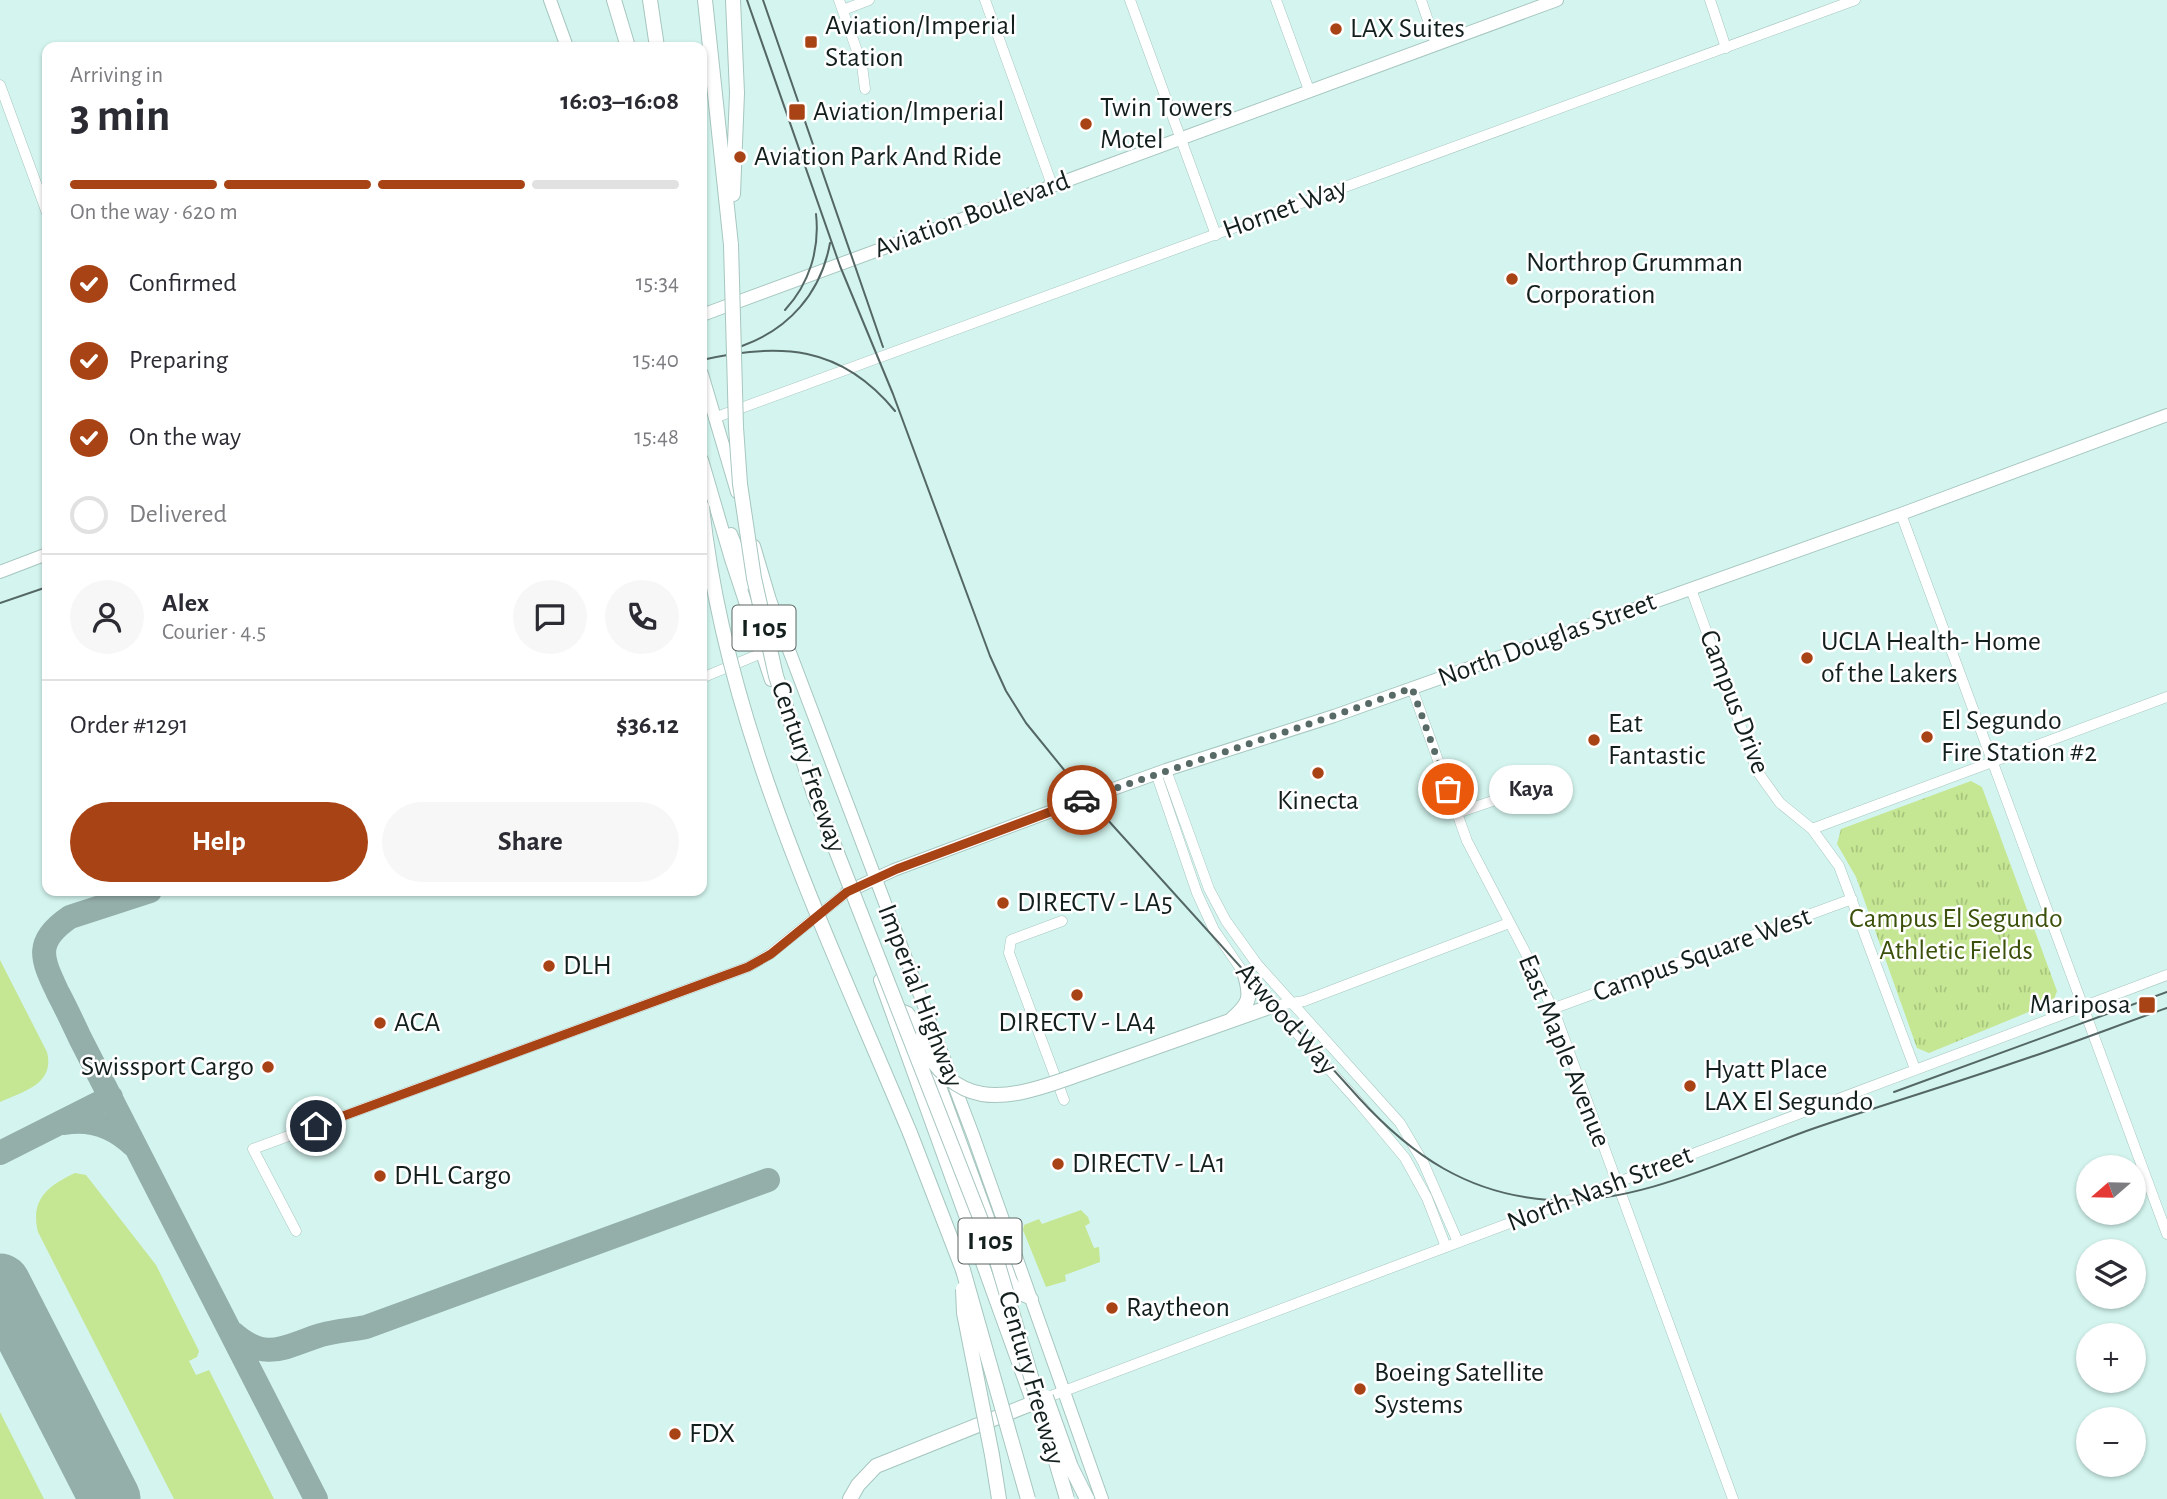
<!DOCTYPE html>
<html lang="en">
<head>
<meta charset="utf-8">
<style>
  :root { --surface:#fff; --page:#f7f7f7; --text:#2b2b33; --muted:#7c7c81; --line:#e1e1e2; --accent:#a84315 }
  body { margin:0; font-family:"Alegreya Sans",sans-serif; background:var(--page); color:var(--text); height:100vh; display:flex; flex-direction:column; font-size:26px; white-space:nowrap }
  * { box-sizing:border-box; margin:0 }
  p { font-size:23px; color:var(--muted) }
  .icon { flex:none; width:38px; height:38px; fill:none; stroke:currentColor; stroke-width:2; stroke-linecap:round; stroke-linejoin:round }
  .map { position:relative; flex:1; overflow:hidden }
  .drawer { position:absolute; left:42px; top:42px; width:665px; height:854px; display:flex; flex-direction:column; background:var(--surface); border-radius:14px; box-shadow:0 2px 5px #0004 }
  .drawer>* { flex:none }
  .needle { width:46px; rotate:250deg }
  .buttons { position:absolute; left:2076px; top:1155px; display:grid; gap:14px }
  .buttons a { display:grid; place-items:center; width:70px; height:70px; border-radius:50%; background:var(--surface); box-shadow:0 2px 5px #0004; font-size:35px }
  .pin { position:absolute; display:grid; place-items:center; width:60px; height:60px; color:#fff; margin:-30px; border:4px solid #fff; border-radius:50%; box-shadow:0 2px 7px #0007 }
  .courier { position:absolute; display:grid; place-items:center; width:70px; height:70px; margin:-35px; border:5px solid #a84315; border-radius:50%; background:#fff; color:#222; box-shadow:0 2px 9px #0007 }
  .bubble { position:absolute; height:49px; border-radius:24px; background:var(--surface); box-shadow:0 2px 5px #0004; font-size:23px; font-weight:700; line-height:49px; text-align:center }
  .headline em { font-style:normal; font-weight:700 }
  .headline div { display:flex; flex-direction:column-reverse }
  .headline { display:flex; align-items:center; justify-content:space-between; height:119px; padding:0 28px }
  h1 { font-size:46px; font-weight:700; line-height:52px }
  .bar { display:grid; grid-template-columns:repeat(4,1fr); gap:10px 7px; align-content:center; height:84px; padding:0 28px }
  .bar i { height:9px; border-radius:5px; background:var(--line) }
  .bar .current { background:var(--accent) }
  .bar p { grid-column:span 4 }
  .line { display:flex; align-items:center; gap:18px; padding:0 28px; border-top:2px solid var(--line) }
  .line div { flex:1 }
  .round { display:grid; place-items:center; flex:none; width:74px; height:74px; border-radius:37px; background:var(--page) }
  ol { padding:0 28px; list-style:none }
  li { display:flex; align-items:center; gap:21px; height:77px }
  li p { margin-inline-start:auto }
  li .icon { padding:7px; border-radius:50%; background:var(--accent); color:#fff; stroke-width:4 }
  li:last-child { color:var(--muted) }
  li i { width:38px; height:38px; border:4px solid var(--line); border-radius:50% }
  .primary-button { display:flex; gap:14px; margin-top:auto; padding:14px 28px }
  .primary-button a { flex:1; height:80px; border-radius:42px; background:var(--accent); color:#fff; font-size:28px; font-weight:700; line-height:80px; text-align:center }
  .primary-button a+a { background:var(--page); color:var(--text) }
  .map>svg:first-child { display:block }
  .green { fill:#c5e692 }
  .park { fill:url(#park-tufts) }
  .lines { fill:none; stroke-linecap:round; stroke-linejoin:round }
  .taxiway { stroke:#94aeaa; stroke-width:24 }
  .runway { stroke:#94aeaa; stroke-width:61 }
  .minor-casing { stroke:#a6c6bf; stroke-width:11 }
  .major-casing { stroke:#a6c6bf; stroke-width:14 }
  .highway-casing { stroke:#a6c6bf; stroke-width:16 }
  .minor { stroke:#fff; stroke-width:10 }
  .major { stroke:#fff; stroke-width:12 }
  .highway { stroke:#fff; stroke-width:14 }
  .tram { stroke:#546764; stroke-width:2 }
  .highway-bridge-casing { stroke:#a6c6bf; stroke-width:16; stroke-linecap:butt }
  .highway-bridge { stroke:#fff; stroke-width:14 }
  .done { stroke:#576a66; stroke-width:7; stroke-dasharray:0 12.6 }
  .route { stroke:#a84315; stroke-width:9 }
  .poi-dot { fill:#a84315; stroke:#fff; stroke-width:2.5 }
  .labels { text-anchor:middle; dominant-baseline:central; stroke-width:5; stroke-linejoin:round; paint-order:stroke }
  .shield { fill:#fff; stroke:#5a6261; stroke-width:2 }
  .shield-label { font-size:26px; font-weight:bold; fill:#131f1d }
  .poi-label { font-size:28px; fill:#131f1d; stroke:#fff; text-anchor:start }
  .street-label { font-size:28px; fill:#131f1d; stroke:#fff }
  .park-label { font-size:28px; fill:#3b500a; stroke:#fff }
</style>
</head>
<body>
<div class="map">
<svg width="2167" height="1499" viewBox="0 0 2167 1499">
  <defs>
    <pattern id="park-tufts" width="24" height="20" patternUnits="userSpaceOnUse" patternTransform="scale(1.75)"><rect width="24" height="20" fill="#c5e692"/><path d="M3 7l-1-3M5 7V3M7 7l1-3M15 17l-1-3M17 17v-4M19 17l1-3" fill="none" stroke="#a8c57d"/></pattern>
  </defs>
  <rect width="100%" height="100%" fill="#d4f5ef"/>
  <!-- green -->
  <path class="green" d="M0,960l47,92c8,32 -23,39 -47,50z
    M75,1173l11,2 70,90 43,86 -2,6 -8,4 7,14 13,-5 65,129h-100l-136,-267c-8,-33 10,-46 37,-59z
    M1081,1210l7,7 2,6 -5,3 9,22 5,-1 1,15 -35,13 1,6 -20,6 -23,-57 1,-5 15,-6 3,5z
    M0,1412l44,87h-44z"/>
  <!-- park -->
  <path class="park" d="M1971,781l11,6 75,204 -4,11 -124,51 -12,-5 -61,-171 -19,-33 4,-15z"/>
  <g class="lines">
    <!-- taxiway -->
    <path class="taxiway" d="M150,891l-80,26c-37,25 -28,42 -12,76 8,15 15,30 22,45l236,461
      M64,1123c27,-5 50,4 69,22
      M0,1153l111,-56
      M233,1333c34,30 52,13 88,2 15,-4 30,-5 45,-8l402,-147"/>
    <!-- runway -->
    <path class="runway" d="M0,1284l110,215"/>
    <!-- minor casing -->
    <g class="minor-casing">
      <path id="minor" d="M839,0l23,65 3,24
        M985,0l67,185
        M1130,0l86,235
        M1276,0l33,90
        M1421,0l15,44
        M1710,0l16,48
        M843,10l26,-10
        M0,85l47,128
        M714,418l1141,-418
        M1901,514l266,720
        M1691,589l66,182 23,32 32,26 27,37 76,203
        M704,677l58,-24
        M1412,688l55,153 67,128 23,50 176,480
        M1166,770l43,119 17,32 31,43 143,159 23,39 35,80
        M1156,773l41,120 17,37 31,45 115,129 45,54 22,40 19,49
        M1457,813l83,-28
        M1812,829l355,-132
        M1062,921l-51,19 -2,13 55,147
        M1272,1006l32,-5 205,-78
        M1552,1009l300,-110
        M296,1231l-43,-82 495,-182 22,-13 77,-62
        M1043,1399l1124,-424"/>
    </g>
    <!-- major casing -->
    <g class="major-casing">
      <path id="major" d="M550,0l17,47
        M702,315l855,-315
        M702,374l35,118
        M702,460l29,99 40,121
        M731,534l21,51
        M754,546l16,54 203,535 129,364
        M0,572l47,-18
        M847,892l47,-22 147,-55 125,-45 168,-54 567,-202 266,-99
        M880,980l152,421
        M894,1007l14,6 11,16 92,252 7,12 14,6"/>
    </g>
    <!-- highway casing -->
    <g class="highway-casing">
      <path id="highway" d="M614,0l14,47
        M650,0l7,47
        M705,0l26,245
        M733,194l4,-101 -4,-93
        M1231,1020c18,-16 21,-21 14,-45
        M1066,1079l206,-73
        M910,1133l53,137
        M992,1455l7,44
        M850,1499l8,-14 18,-19 157,-63"/>
    </g>
    <!-- minor -->
    <use href="#minor" class="minor"/>
    <!-- major -->
    <use href="#major" class="major"/>
    <!-- highway -->
    <use href="#highway" class="highway"/>
    <!-- tram -->
    <path class="tram" d="M747,0l93,266 53,128 97,262 16,35 20,32 52,64 281,311c53,58 109,96 190,102 84,7 184,-43 263,-71 67,-23 134,-43 201,-66 52,-17 103,-37 154,-55
      M763,0l120,347
      M785,310c24,-26 35,-60 31,-96
      M742,346c47,-17 79,-53 88,-103
      M702,360c77,-18 139,-15 193,51
      M0,603l47,-16
      M1894,1092l273,-100"/>
    <!-- highway-bridge casing -->
    <g class="highway-bridge-casing">
      <path id="highway-bridge" d="M731,245l5,182 4,57 14,94 22,98 38,118 183,467 70,238
        M702,507c23,220 124,425 208,626
        M919,1040c37,69 82,62 147,39
        M963,1270l65,229
        M963,1289l1,24 28,142
        M1046,1397l25,70 16,32"/>
    </g>
    <!-- highway-bridge -->
    <use href="#highway-bridge" class="highway-bridge"/>
  </g>
  <g class="lines">
    <!-- done -->
    <path class="done" d="M1082,800c110,-39 221,-72 330,-112l36,101"/>
    <!-- route -->
    <path class="route" d="M316,1126l432,-159 23,-13 76,-62 50,-23 185,-69"/>
  </g>
  <!-- markers -->
  <g class="poi-dot">
    <circle cx="1336" cy="29" r="7"/>
    <rect x="804" y="35" width="14" height="14" rx="3.5"/>
    <rect x="788" y="103" width="18" height="18" rx="3.5"/>
    <circle cx="1086" cy="124" r="7"/>
    <circle cx="740" cy="157" r="7"/>
    <circle cx="1512" cy="279" r="7"/>
    <circle cx="1807" cy="658" r="7"/>
    <circle cx="1927" cy="737" r="7"/>
    <circle cx="1594" cy="740" r="7"/>
    <circle cx="1318" cy="773" r="7"/>
    <circle cx="1003" cy="903" r="7"/>
    <circle cx="549" cy="966" r="7"/>
    <circle cx="1077" cy="995" r="7"/>
    <rect x="2138" y="996" width="18" height="18" rx="3.5"/>
    <circle cx="380" cy="1023" r="7"/>
    <circle cx="268" cy="1067" r="7"/>
    <circle cx="1690" cy="1086" r="7"/>
    <circle cx="1058" cy="1164" r="7"/>
    <circle cx="380" cy="1176" r="7"/>
    <circle cx="1112" cy="1308" r="7"/>
    <circle cx="1360" cy="1389" r="7"/>
    <circle cx="675" cy="1434" r="7"/>
  </g>
  <g class="labels">
    <!-- shield labels -->
    <g class="shield">
      <rect x="732.5" y="605.5" width="63" height="45" rx="5"/>
      <rect x="958.5" y="1218.5" width="63" height="45" rx="5"/>
    </g>
    <g class="shield-label">
      <text x="764" y="628">I 105</text>
      <text x="990" y="1241">I 105</text>
    </g>
    <!-- poi labels -->
    <g class="poi-label">
      <text x="825" y="26">Aviation/Imperial<tspan x="825" dy="32">Station</tspan></text>
      <text x="1350" y="29">LAX Suites</text>
      <text x="1100" y="108">Twin Towers<tspan x="1100" dy="32">Motel</tspan></text>
      <text x="813" y="112">Aviation/Imperial</text>
      <text x="754" y="157">Aviation Park And Ride</text>
      <text x="1526" y="263">Northrop Grumman<tspan x="1526" dy="32">Corporation</tspan></text>
      <text x="1821" y="642">UCLA Health- Home<tspan x="1821" dy="32">of the Lakers</tspan></text>
      <text x="1941" y="721">El Segundo<tspan x="1941" dy="32">Fire Station #2</tspan></text>
      <text x="1608" y="724">Eat<tspan x="1608" dy="32">Fantastic</tspan></text>
      <text x="1318" y="801" text-anchor="middle">Kinecta</text>
      <text x="1017" y="903">DIRECTV - LA5</text>
      <text x="563" y="966">DLH</text>
      <text x="2131" y="1005" text-anchor="end">Mariposa</text>
      <text x="394" y="1023">ACA</text>
      <text x="1077" y="1023" text-anchor="middle">DIRECTV - LA4</text>
      <text x="254" y="1067" text-anchor="end">Swissport Cargo</text>
      <text x="1704" y="1070">Hyatt Place<tspan x="1704" dy="32">LAX El Segundo</tspan></text>
      <text x="1072" y="1164">DIRECTV - LA1</text>
      <text x="394" y="1176">DHL Cargo</text>
      <text x="1126" y="1308">Raytheon</text>
      <text x="1374" y="1373">Boeing Satellite<tspan x="1374" dy="32">Systems</tspan></text>
      <text x="689" y="1434">FDX</text>
    </g>
    <!-- street labels -->
    <g class="street-label">
      <text transform="translate(1285 209) rotate(-20)">Hornet Way</text>
      <text transform="translate(972 215) rotate(-20)">Aviation Boulevard</text>
      <text transform="translate(1547 640) rotate(-20)">North Douglas Street</text>
      <text transform="translate(1734 702) rotate(69)">Campus Drive</text>
      <text transform="translate(808 767) rotate(71)">Century Freeway</text>
      <text transform="translate(1702 955) rotate(-20)">Campus Square West</text>
      <text transform="translate(920 996) rotate(69)">Imperial Highway</text>
      <text transform="translate(1286 1019) rotate(49)">Atwood Way</text>
      <text transform="translate(1564 1051) rotate(68)">East Maple Avenue</text>
      <text transform="translate(1600 1189) rotate(-21)">North Nash Street</text>
      <text transform="translate(1031 1378) rotate(74)">Century Freeway</text>
    </g>
    <!-- park labels -->
    <g class="park-label">
      <text x="1956" y="919">Campus El Segundo<tspan x="1956" dy="32">Athletic Fields</tspan></text>
    </g>
  </g>
</svg>
<div class="buttons">
<a><svg class="needle" viewBox="-14 -14 28 28"><path d="M0-13l5 13h-10z" fill="#e53935"/><path d="M0 13l5-13h-10z" fill="#7c7c81"/></svg></a>
<a><svg class="icon" aria-label="layers" viewBox="0 0 24 24"><path d="M12 4l9 5-9 5-9-5zM3 14l9 5 9-5"/></svg></a>
<a>+</a>
<a>−</a>
</div>
<div class="pin" style="left:1448px;top:789px;background:#ea580c"><svg class="icon" aria-label="bag" viewBox="0 0 24 24"><path d="M5 8h14l-1 12H6zM9 8a3 3 0 0 1 6 0"/></svg></div>
<div class="pin" style="left:316px;top:1126px;background:#1f2937"><svg class="icon" aria-label="home" viewBox="0 0 24 24"><path d="M3 11l9-7 9 7M6 9v11h12V9"/></svg></div>
<div class="courier" style="left:1082px;top:800px"><svg class="icon" aria-label="car" viewBox="0 0 24 24"><path d="M5 17H2v-5l4-1 3-4h7l3 4 3 1v5h-3M9 17h6M6 11h13"/><circle cx="7" cy="17" r="2"/><circle cx="17" cy="17" r="2"/></svg></div>
<div class="bubble" style="left:1489px;top:765px;width:84px">Kaya</div>
<section class="drawer">
<div class="headline"><div><h1>3 min</h1><p>Arriving in</p></div><em>16:03–16:08</em></div>
<div class="bar"><i class="current"></i><i class="current"></i><i class="current"></i><i></i><p>On the way · 620 m</p></div>
<ol>
<li><svg class="icon" aria-label="check" viewBox="0 0 24 24"><path d="M5 12l5 5 9-10"/></svg>Confirmed<p>15:34</p></li>
<li><svg class="icon" aria-label="check" viewBox="0 0 24 24"><path d="M5 12l5 5 9-10"/></svg>Preparing<p>15:40</p></li>
<li><svg class="icon" aria-label="check" viewBox="0 0 24 24"><path d="M5 12l5 5 9-10"/></svg>On the way<p>15:48</p></li>
<li><i></i>Delivered</li>
</ol>
<div class="line" style="height:126px"><a class="round"><svg class="icon" aria-label="person" viewBox="0 0 24 24"><circle cx="12" cy="8" r="4"/><path d="M4 21q1-7 8-7t8 7"/></svg></a><div><b>Alex</b><p>Courier · 4.5</p></div><a class="round"><svg class="icon" aria-label="chat" viewBox="0 0 24 24"><path d="M4 5h16v11H9l-5 4z"/></svg></a><a class="round"><svg class="icon" aria-label="phone" viewBox="0 0 24 24"><path d="M5 4h4l2 5-3 2q2 4 5 5l2-3 5 2v4C11 20 4 13 5 4z"/></svg></a></div>
<div class="line" style="height:91px"><div>Order #1291</div><b>$36.12</b></div>
<div class="primary-button"><a>Help</a><a>Share</a></div>
</section>
</div>
</body>
</html>
